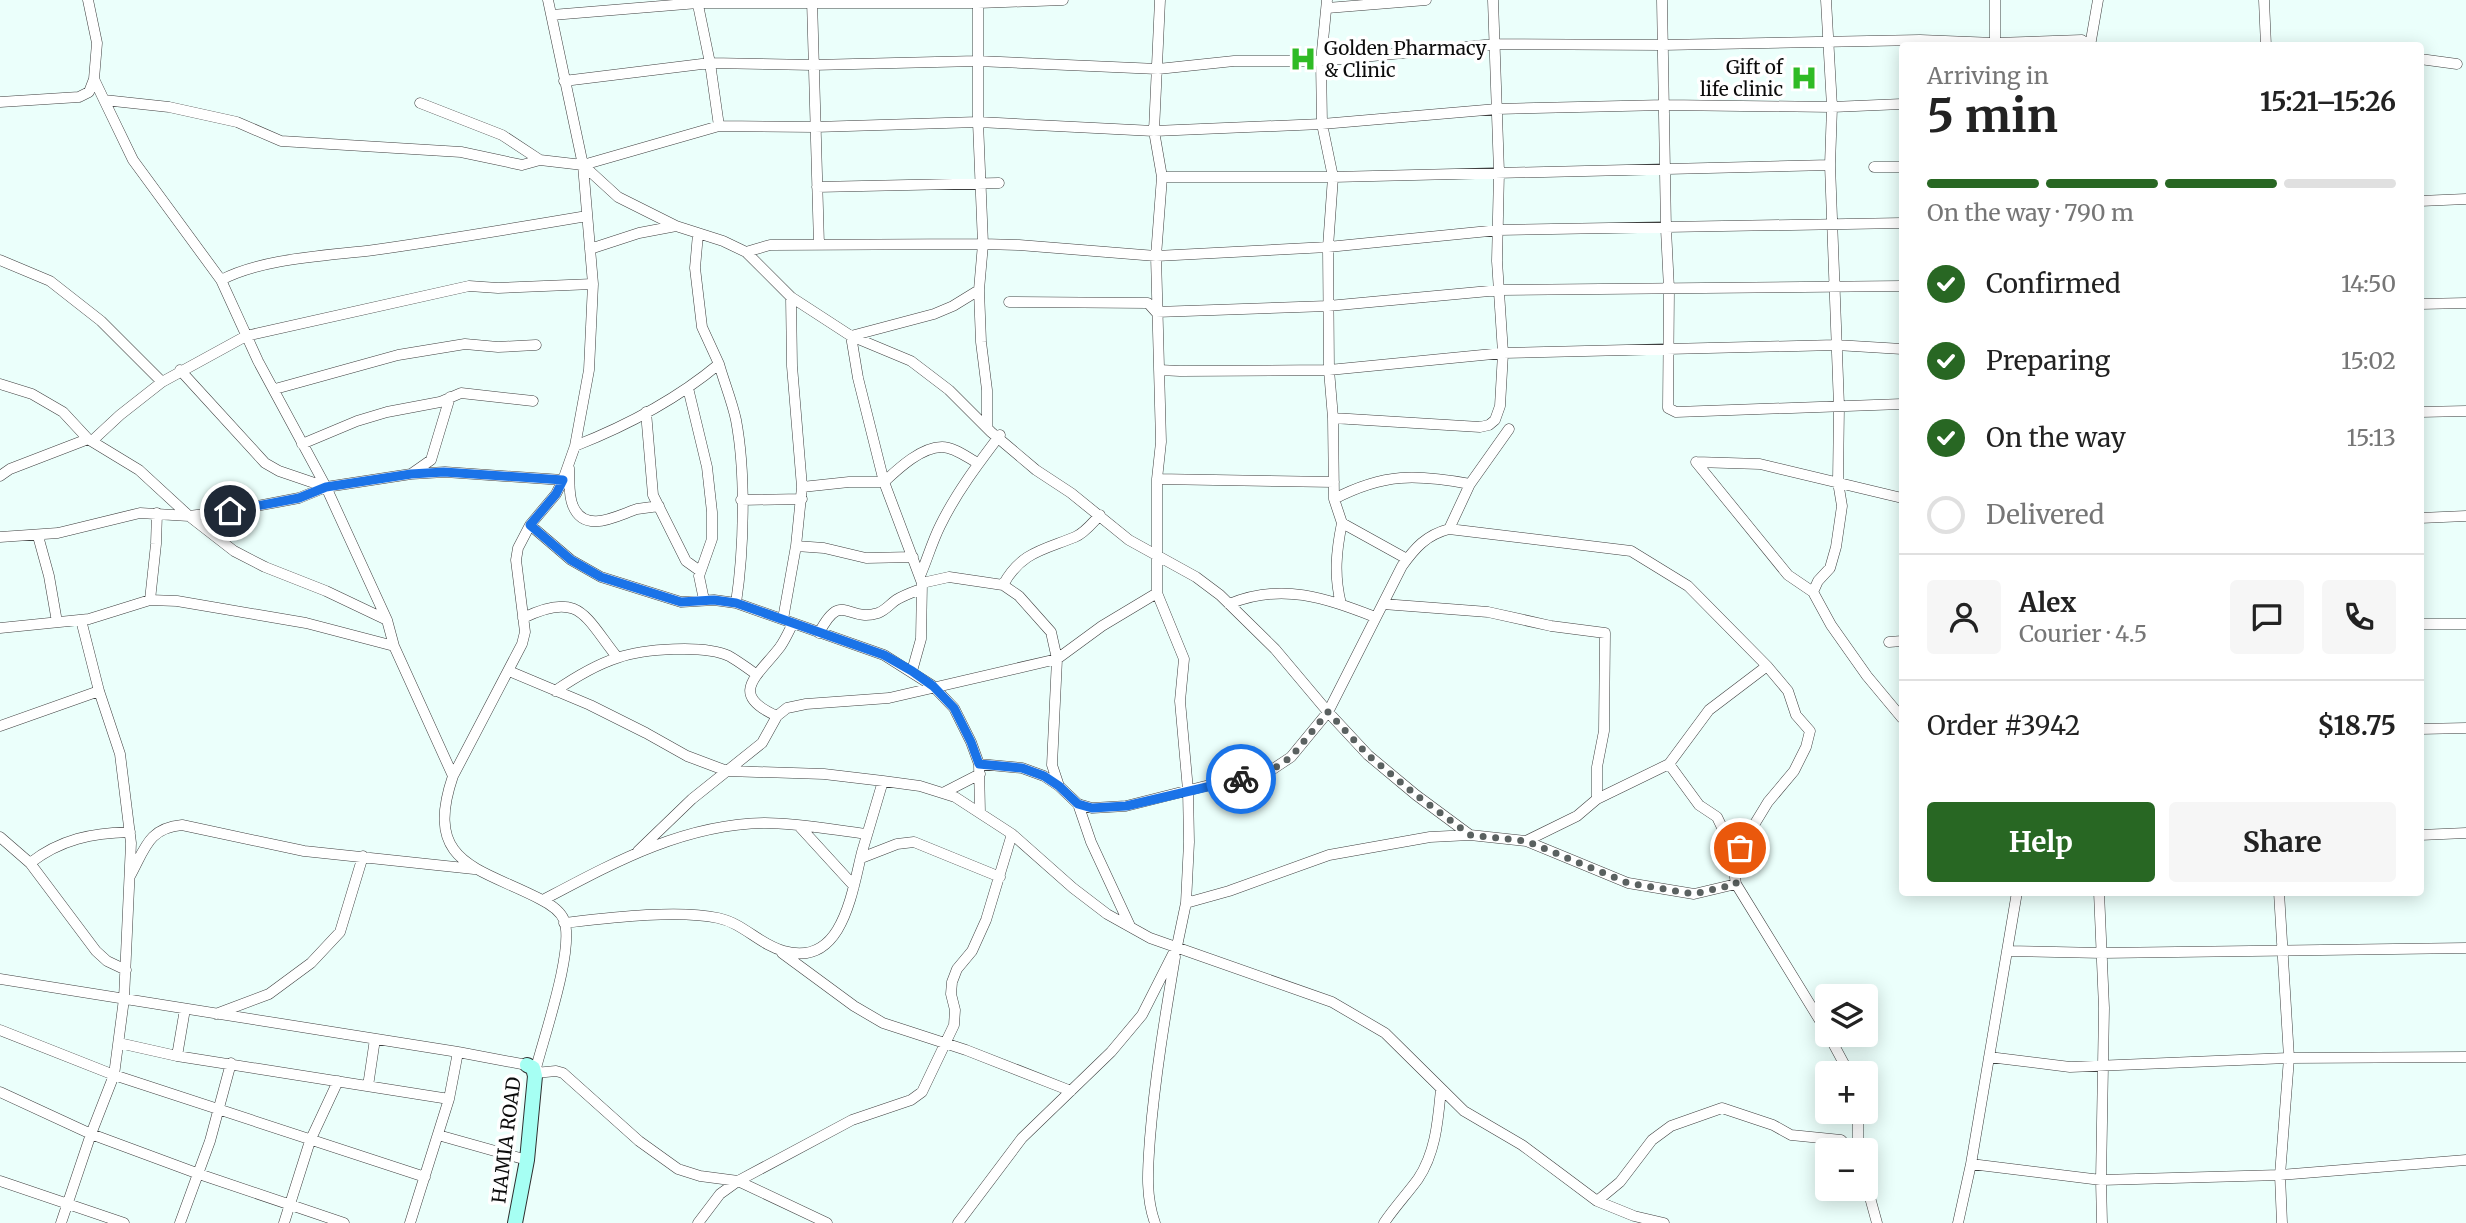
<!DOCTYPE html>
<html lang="en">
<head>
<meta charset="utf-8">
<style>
  :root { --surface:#fff; --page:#f6f6f6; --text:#222; --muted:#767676; --line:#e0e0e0; --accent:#286723 }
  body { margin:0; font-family:Merriweather,serif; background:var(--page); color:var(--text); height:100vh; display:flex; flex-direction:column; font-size:26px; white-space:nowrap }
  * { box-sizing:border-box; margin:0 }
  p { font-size:23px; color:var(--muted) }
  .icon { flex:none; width:38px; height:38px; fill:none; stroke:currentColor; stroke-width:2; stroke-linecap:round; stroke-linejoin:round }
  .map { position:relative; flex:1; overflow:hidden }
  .panel { position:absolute; left:1899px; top:42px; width:525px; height:854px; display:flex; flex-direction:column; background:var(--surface); border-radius:7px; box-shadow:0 4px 18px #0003 }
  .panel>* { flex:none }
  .fabs { position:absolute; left:1815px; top:984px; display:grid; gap:14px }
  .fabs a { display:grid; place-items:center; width:63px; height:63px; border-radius:7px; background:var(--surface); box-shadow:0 4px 18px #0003; font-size:35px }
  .pin { position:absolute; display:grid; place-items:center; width:60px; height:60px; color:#fff; margin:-30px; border:4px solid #fff; border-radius:50%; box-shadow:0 2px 7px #0007 }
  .courier { position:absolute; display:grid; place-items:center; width:70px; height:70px; margin:-35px; border:5px solid #1a73e8; border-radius:50%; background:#fff; color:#222; box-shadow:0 2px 9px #0007 }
  .head em { font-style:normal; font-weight:700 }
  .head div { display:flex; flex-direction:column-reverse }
  .head { display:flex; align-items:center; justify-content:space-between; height:119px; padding:0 28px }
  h1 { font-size:46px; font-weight:700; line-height:52px }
  .bar { display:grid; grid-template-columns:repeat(4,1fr); gap:10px 7px; align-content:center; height:84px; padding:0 28px }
  .bar i { height:9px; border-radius:5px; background:var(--line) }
  .bar .on { background:var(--accent) }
  .bar p { grid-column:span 4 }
  .line { display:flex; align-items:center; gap:18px; padding:0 28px; border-top:2px solid var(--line) }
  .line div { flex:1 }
  .round { display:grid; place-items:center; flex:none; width:74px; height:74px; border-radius:7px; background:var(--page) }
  ol { padding:0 28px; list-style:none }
  li { display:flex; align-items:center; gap:21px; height:77px }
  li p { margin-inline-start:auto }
  li .icon { padding:7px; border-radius:50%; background:var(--accent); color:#fff; stroke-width:4 }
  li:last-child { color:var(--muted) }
  li i { width:38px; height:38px; border:4px solid var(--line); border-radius:50% }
  .cta { display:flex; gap:14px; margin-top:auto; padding:14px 28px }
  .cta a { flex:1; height:80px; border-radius:7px; background:var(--accent); color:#fff; font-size:28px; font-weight:700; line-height:80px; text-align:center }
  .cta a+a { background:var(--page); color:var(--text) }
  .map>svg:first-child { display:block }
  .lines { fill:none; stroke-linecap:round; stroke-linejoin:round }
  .street-casing { stroke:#3f3f3f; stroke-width:11 }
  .secondary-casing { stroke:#2e2e2e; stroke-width:16 }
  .street { stroke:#fff; stroke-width:10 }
  .secondary { stroke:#a6fff3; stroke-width:14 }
  .done { stroke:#5a6160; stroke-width:7; stroke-dasharray:0 12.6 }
  .route { stroke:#1a73e8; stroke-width:9 }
  .labels { text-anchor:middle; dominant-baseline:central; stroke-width:7; stroke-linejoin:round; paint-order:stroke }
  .poi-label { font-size:19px; fill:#0c0c0c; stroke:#fff; text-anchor:start }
  .street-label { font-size:19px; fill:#0c0c0c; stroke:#fff }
</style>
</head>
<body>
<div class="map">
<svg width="2466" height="1223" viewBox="0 0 2466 1223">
  <rect width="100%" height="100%" fill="#ebfffb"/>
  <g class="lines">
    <!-- street casing -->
    <g class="street-casing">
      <path id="street" d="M88,0l9,43 -3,36 10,21 29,60 88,120 37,81 68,126 61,133 7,26 59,130c-30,88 25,91 87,123 8,4 20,11 24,21 11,29 -21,119 -29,152
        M812,0l7,245
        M978,0v122l5,122 -4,46 2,52 6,48v38
        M1327,0l-6,61 1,63 11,53 -5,70 1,123 4,48 1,81 8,24 65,36
        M1662,0l4,229 3,60 -1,119 8,4 226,-8
        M2264,0l2,46
        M1327,8l99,-8
        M552,15l146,-12h280l85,-3
        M1995,46v-46
        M2090,46l8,-46
        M2420,59l37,5
        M564,81l146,-18 103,2 164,-4 181,8 76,-8h87l174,-17 167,1 258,-5 75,3 87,-3 5,6
        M104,100l65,7 68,15 44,19 180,11 61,13 18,-5
        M0,102l79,-5 10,-5 5,-13
        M420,103l82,32 38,25 43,5 136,-39 -9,-63 -13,-63
        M719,126l96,1 163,-5 176,9 168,-7 175,-15 168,-4 167,2 70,-3
        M583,165l35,32 58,29
        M1874,167h28
        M1162,177h171l497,-12
        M817,187l182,-4
        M2420,201l46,-2
        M698,234l-3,34 7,59 17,37
        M590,249l49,-16 37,-7 47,15 23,11 45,45 60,39 60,25 38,29 42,42 45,38 35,23 58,47 67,37 24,18 55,54 53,63 40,43 48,40 54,40
        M746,252l24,-7 213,-1 36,1 137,11 172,-9 171,-17 403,-7
        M0,260l50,21 51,40 61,61
        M221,280c42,-22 105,-24 153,-30 71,-10 142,-22 213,-34
        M1009,302l139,1 8,9 172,-6 172,-16 402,-4
        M2420,304l46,-1
        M180,370l85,93 14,8 47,16
        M1159,370l21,1 149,-1 174,-17 333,-8 66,4
        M0,384l32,10 31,18 25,27 51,31 50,46 45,35 31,16 61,24 61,29
        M688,388l19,79 5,45v27l-13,37 5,24
        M275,389l123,-34 67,-11 33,3 38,-2
        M646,412l7,83 33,66 14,10
        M2420,412l46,-1
        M1333,418l147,9 9,-2 6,-5 5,-14 3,-53 -6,-92 2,-89 -6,-172
        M92,441l28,-26 42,-33 84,-46 223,-50 29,2 95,-4
        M302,444l55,-23 30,-9 53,-10 21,-9 72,8
        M575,446c51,-20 102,-47 144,-82 5,18 13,37 17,56 10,53 8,130 0,183
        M1696,462l92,113 25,17 18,33 36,51 35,42
        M1696,462l64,2 142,34
        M569,468c1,12 -1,27 4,38 12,29 45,9 64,3 7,-1 15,-2 22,-3
        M411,474l20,-14 19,-63
        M0,476l10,-7 78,-30
        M1157,479l177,3
        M802,487l47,-5h35c14,-13 37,-35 58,-35 12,0 26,11 36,16
        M1334,499c50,-26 82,-25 136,-15
        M741,500l61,-1
        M2420,518l46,-2
        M530,525l41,35 30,17 80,25 33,-2 22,3 148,52 49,31 21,22 17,34 8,22 1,49
        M1449,529l21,-45 39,-55
        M38,536l11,40 8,46
        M0,537l58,-4 82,-20 49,3 41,-5 69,-13 27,-11 85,-13 34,-2 118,8
        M796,546l28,2 42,10 47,-1
        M920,576c7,-16 12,-34 20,-50 16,-33 38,-62 60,-91
        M922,583l27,-6 54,8 16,11 32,36 6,27 -5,106 7,21
        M1003,585c18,-33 40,-35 72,-48 10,-4 18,-15 25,-22
        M1813,592l5,-11 12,-13 6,-21 6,-41 -4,-24 1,-76 -9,-241 2,-58 -6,-107
        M150,600l6,-56 1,-31
        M1229,604c53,-22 96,-6 146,13
        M1341,604c-7,-28 -5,-52 1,-81
        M1383,604l105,8 63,14 54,7 -1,98 -7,36v32
        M523,618c57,-28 62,-1 94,39
        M783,619l13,-73 6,-59 -10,-121 -1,-69
        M2420,624h46
        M0,628l89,-9 61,-19 27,1 129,22 88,23
        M819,633c23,-44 28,-10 59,-20 8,-3 11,-8 18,-13 8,-5 17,-8 25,-11
        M1889,642l13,-1
        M509,671l81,34 56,28 41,23 40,15 97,3 59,7 37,5 35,11 57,37 61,54 34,26 43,24 182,64 53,31 79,78 58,34 75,56 37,15 30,7
        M912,671l9,-32 1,-56 -38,-101 -26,-104 -7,-42 83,-22 19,-8 26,-16
        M555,691c19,-13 40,-26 62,-33 26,-9 87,-14 112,-2 9,5 18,12 27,18
        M777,716c-50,-22 -19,-40 3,-69 5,-7 9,-16 13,-24
        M0,726l99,-35
        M2420,729l46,-1
        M979,764l43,4 22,8 15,10 19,18 14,4 34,-2 147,-37 18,-12 37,-45 74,-146c13,-18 24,-31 47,-37l182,22 57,35 79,80 -58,44 -40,54 30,41 18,12 13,27 6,40
        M453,776l69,-132 3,-12 -9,-72 2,-12 12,-23 26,-31 7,-14 12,-34 14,-76 4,-86 -10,-119 -35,-165
        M943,793l37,-19
        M1078,804l13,38 39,84
        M800,827l54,59
        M2420,835l46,-2
        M0,837l30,26 66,88 11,10 19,9
        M1526,841l51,-25 20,-17 72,-35
        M638,851l54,-52 70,-56 15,-27 10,-8 19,-4 83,-6 168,-39 45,-33 55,-33
        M861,858l36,-14 17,-2 86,35
        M30,863c31,-24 62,-30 100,-31
        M1737,870l3,-22 28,-46 26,-31 12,-24 4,-16 -14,-16 -8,-24 -21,-25
        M130,876c15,-27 18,-48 52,-51l122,26 170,18
        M2099,892l5,116 -3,172 1,43
        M2279,892l10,166 -9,117 2,48
        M543,900c70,-37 140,-76 222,-77 33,0 69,7 102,11
        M1186,903l43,-12 100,-36 101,-18 40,-2 56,6 102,42 66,11 42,-10 91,148
        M564,923c43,-5 113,-14 154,-5 25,5 42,27 66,33 59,17 68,-60 78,-99 7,-24 14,-47 21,-71
        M2007,951l95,2 364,-5
        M782,953l72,53 29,17 83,27 105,41
        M0,979l458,73 69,13
        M216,1014l53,-20 42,-31 29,-31 23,-76
        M0,1030l114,45 311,102
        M1828,1034l21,39
        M119,1043l58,13 272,43
        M177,1056l8,-47
        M1989,1057l81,10 219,-9 177,-1
        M535,1073l21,-2 7,2 76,68 39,28 22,7 38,5 89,42
        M368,1086l7,-47
        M0,1092l91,42 108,40 145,49
        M1858,1111v39
        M438,1135l89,25
        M1971,1164l130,16 179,-5 186,-15
        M0,1181l124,42
        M1866,1183l11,40
        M1597,1201l23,-19 32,-42 19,-14 51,-18 51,17 18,10 50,5 10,10
        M61,1223l30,-89 23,-59 10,-76 7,-156 -11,-89 -21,-63 -18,-71
        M180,1223l30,-82 21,-78
        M284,1223l26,-82 28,-60
        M410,1223l39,-124 9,-47
        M698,1223l22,-29 18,-13 114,-61 59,-20 11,-8 32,-67 1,-15 -4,-16 1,-12 5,-13 15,-18 14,-31 26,-86
        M958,1223l64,-85 89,-86 31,-37 35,-69 9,-43 3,-61 -1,-52 -8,-89 4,-42 -27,-66v-114l4,-37 -5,-186 6,-79 -8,-46 6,-131
        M1155,1223c-10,-28 -7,-56 -5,-85 5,-61 15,-121 25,-181
        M1384,1223c10,-15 23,-29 34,-44 18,-27 20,-59 23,-90
        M1958,1223l13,-59 46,-272"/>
    </g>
    <!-- secondary casing -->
    <g class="secondary-casing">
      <path id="secondary" d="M515,1223l12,-63 8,-84 -2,-8 -6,-3"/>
    </g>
    <!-- street -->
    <use href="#street" class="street"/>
    <!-- secondary -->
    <use href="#secondary" class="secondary"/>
  </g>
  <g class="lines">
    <!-- done -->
    <path class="done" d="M1241,779l32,-10 18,-12 37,-45 40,43 48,40 54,40 56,6 102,42 66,11 42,-10 4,-36"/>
    <!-- route -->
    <path class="route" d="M230,511l69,-13 27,-11 85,-13 33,-2 119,8 -7,14 -26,31 41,35 30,17 80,25 33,-2 22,3 148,52 28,16 21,15 21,22 17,34 8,22 43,4 22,8 15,10 19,18 14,4 34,-2 115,-27"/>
  </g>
  <!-- icons -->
  <defs>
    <g id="hospital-bare" transform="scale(2.1)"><path d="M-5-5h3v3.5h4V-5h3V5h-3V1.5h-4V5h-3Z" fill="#2fbb25" stroke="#fff" stroke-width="2.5" paint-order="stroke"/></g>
  </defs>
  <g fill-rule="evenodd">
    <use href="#hospital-bare" x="1303" y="59"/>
    <use href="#hospital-bare" x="1804" y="78"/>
  </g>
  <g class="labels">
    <!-- poi labels -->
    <g class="poi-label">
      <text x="1324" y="48">Golden Pharmacy<tspan x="1324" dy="22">&amp; Clinic</tspan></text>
      <text x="1783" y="67" text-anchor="end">Gift of<tspan x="1783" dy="22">life clinic</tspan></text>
    </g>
    <!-- street labels -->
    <g class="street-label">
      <text transform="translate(506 1140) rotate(-83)">HAMIA ROAD</text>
    </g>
  </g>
</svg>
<div class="fabs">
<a><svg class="icon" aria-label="layers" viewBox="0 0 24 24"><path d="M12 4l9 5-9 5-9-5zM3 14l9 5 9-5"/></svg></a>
<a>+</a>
<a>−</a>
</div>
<div class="pin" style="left:1740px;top:848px;background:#ea580c"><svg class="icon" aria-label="bag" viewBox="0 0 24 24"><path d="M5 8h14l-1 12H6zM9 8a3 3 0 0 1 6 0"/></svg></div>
<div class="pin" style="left:230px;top:511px;background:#1f2937"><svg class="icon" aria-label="home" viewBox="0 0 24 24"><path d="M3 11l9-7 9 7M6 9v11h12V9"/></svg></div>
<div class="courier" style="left:1241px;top:779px"><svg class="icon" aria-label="bike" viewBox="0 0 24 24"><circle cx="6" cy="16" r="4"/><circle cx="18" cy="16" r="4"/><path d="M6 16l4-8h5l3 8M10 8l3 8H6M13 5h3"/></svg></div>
<section class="panel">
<div class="head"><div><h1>5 min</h1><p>Arriving in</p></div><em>15:21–15:26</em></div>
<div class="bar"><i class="on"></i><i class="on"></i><i class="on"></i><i></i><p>On the way · 790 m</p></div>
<ol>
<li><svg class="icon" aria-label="check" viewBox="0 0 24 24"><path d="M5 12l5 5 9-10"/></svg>Confirmed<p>14:50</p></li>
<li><svg class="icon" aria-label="check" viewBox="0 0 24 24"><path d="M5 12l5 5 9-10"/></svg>Preparing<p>15:02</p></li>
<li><svg class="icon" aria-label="check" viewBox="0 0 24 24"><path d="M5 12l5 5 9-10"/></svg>On the way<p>15:13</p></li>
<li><i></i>Delivered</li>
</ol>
<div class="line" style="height:126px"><a class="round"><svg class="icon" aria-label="person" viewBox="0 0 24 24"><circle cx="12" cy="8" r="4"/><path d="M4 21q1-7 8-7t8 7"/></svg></a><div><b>Alex</b><p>Courier · 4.5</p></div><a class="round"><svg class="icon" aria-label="chat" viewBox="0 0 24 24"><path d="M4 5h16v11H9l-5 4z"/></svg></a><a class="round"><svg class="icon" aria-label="phone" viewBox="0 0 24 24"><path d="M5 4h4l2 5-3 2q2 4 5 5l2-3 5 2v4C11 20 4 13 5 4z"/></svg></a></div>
<div class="line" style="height:91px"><div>Order #3942</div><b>$18.75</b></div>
<div class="cta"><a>Help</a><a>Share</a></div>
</section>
</div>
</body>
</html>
